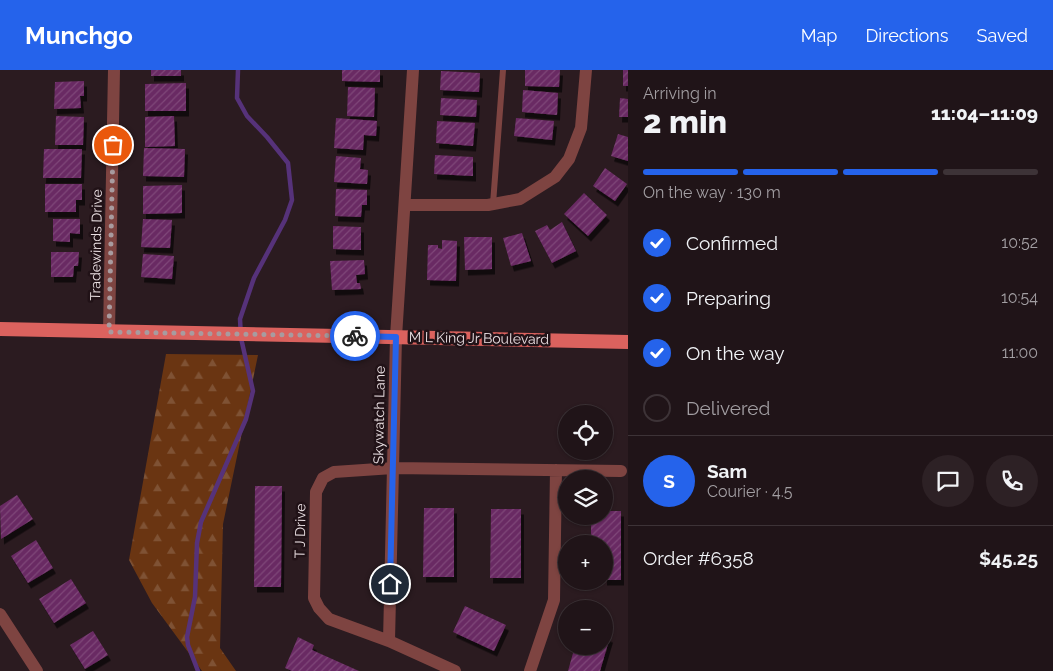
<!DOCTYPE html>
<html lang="en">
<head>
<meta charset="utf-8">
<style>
  :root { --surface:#201418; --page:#2d2125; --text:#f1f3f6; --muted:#a29ea2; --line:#3d3337; --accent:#2563eb }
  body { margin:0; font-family:Raleway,sans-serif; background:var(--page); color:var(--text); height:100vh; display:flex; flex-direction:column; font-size:19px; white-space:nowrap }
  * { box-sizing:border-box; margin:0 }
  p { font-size:16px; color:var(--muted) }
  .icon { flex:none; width:28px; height:28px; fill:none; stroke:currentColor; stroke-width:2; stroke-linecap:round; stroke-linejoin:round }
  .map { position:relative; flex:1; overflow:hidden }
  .panel { display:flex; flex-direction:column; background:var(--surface); width:425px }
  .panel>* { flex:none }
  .fabs { position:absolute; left:558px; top:335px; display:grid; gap:10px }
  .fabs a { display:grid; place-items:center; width:55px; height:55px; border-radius:50%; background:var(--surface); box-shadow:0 1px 4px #0004,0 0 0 1px var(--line); font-size:25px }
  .pin { position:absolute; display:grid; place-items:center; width:42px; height:42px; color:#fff; margin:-21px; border:2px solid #fff; border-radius:50%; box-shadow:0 1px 5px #0007 }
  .courier { position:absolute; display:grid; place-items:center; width:50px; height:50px; margin:-25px; border:4px solid #2563eb; border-radius:50%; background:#fff; color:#222; box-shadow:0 1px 6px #0007 }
  .overview em { font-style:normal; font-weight:800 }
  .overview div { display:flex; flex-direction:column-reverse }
  .overview { display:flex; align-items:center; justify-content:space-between; height:85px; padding:0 15px }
  h1 { font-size:32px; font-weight:800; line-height:38px }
  .bar { display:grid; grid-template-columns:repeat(4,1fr); gap:8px 5px; align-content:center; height:60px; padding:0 15px }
  .bar i { height:6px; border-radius:4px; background:var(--line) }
  .bar .current { background:var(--accent) }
  .bar p { grid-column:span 4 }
  .line { display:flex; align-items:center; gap:12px; padding:0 15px; border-top:1px solid var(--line) }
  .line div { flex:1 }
  .round { display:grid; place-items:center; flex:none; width:52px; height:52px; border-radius:26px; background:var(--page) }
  ol { padding:0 15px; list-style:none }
  li { display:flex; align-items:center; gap:15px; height:55px }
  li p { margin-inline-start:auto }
  li .icon { padding:5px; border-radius:50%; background:var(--accent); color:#fff; stroke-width:4 }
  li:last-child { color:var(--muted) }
  li i { width:28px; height:28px; border:2px solid var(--line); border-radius:50% }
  header { display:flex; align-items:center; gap:30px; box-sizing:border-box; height:70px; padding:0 25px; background:var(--accent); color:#fff }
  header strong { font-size:24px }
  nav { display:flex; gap:28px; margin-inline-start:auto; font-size:18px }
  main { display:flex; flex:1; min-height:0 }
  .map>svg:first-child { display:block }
  .forest { fill:url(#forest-firs) }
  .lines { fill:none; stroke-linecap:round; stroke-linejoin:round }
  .stream { stroke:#56327a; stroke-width:4.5 }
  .building { fill:url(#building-hatch); filter:url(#shadow) }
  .service { stroke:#7e4441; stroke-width:6 }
  .minor { stroke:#7e4441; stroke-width:12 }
  .primary { stroke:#db625e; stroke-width:14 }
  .done { stroke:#a89b9f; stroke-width:5; stroke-dasharray:0 9 }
  .route { stroke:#2563eb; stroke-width:6 }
  .labels { text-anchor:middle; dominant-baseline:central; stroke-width:5; stroke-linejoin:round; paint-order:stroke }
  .street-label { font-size:14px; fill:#ebe0e3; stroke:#211217 }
</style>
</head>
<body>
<header>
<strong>Munchgo</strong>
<nav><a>Map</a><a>Directions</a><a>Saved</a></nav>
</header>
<main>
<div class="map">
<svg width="628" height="601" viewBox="0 0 628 601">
  <defs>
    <pattern id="forest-firs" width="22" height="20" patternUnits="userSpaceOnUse" patternTransform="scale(1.25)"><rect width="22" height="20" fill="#6a3512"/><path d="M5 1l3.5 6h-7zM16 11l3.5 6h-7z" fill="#7f5234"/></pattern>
    <pattern id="building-hatch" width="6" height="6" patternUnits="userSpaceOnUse" patternTransform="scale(1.25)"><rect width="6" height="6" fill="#692963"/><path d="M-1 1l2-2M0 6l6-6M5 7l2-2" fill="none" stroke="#7f4879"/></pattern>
    <filter id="shadow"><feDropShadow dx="3" dy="5.5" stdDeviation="0" flood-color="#0009"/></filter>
  </defs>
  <rect width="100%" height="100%" fill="#2b1b20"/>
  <!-- forest -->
  <path class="forest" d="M166,284l92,1 -35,169 -3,124 16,23h-34l-50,-68 -23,-43z"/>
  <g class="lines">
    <!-- stream -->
    <path class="stream" d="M198,601l-10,-26 -1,-8 8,-40 2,-54 4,-21 45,-103 7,-28 -12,-53 -1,-19 14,-41 31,-58 7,-20 -4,-37 -21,-26 -20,-21 -10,-18 1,-28"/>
  </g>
  <!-- building -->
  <path class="building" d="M151,0h30v6h-30z
    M342,0h38v12l-38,-1z
    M525,0h35l-1,17 -34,-1z
    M623,0h5v16h-5z
    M441,1l39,2 -1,19 -39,-2z
    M84,11v15h-4l1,12 -27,1 1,-27z
    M186,13v28h-41v-27z
    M348,17l27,1 -1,29 -27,-1z
    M523,20l35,3 -1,22 -35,-3z
    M441,28l36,2 -1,17 -36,-2z
    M620,28l8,1v18h-9z
    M56,46l28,1 -1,28h-28z
    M174,46l1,30 -30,1v-30z
    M336,48l41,3 -1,15 -12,-1 -1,15 -29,-2z
    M516,48l38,3 -2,19 -38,-4z
    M437,51l38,2 -2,23 -37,-3z
    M618,64l10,3v24l-17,-5z
    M144,78l41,1 -1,28 -41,-1z
    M44,79h38l-1,29h-38z
    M435,85l38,2v19l-39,-2z
    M336,86l25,2 -1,11 8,1 -1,14 -33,-2z
    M605,98l22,16 -12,17 -22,-15z
    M45,114h37v16h-6v12h-31z
    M182,115v28l-39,1v-28z
    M336,119l31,1v15h-5l-1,12 -26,-1z
    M584,123l23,22 -19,21 -24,-22z
    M53,149h27v15l-10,-1v9l-17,-1z
    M143,149l29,1 -2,28 -29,-1z
    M562,152l14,29 -24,12 -17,-32 12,-6 3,5z
    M333,156l28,1v23l-28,-1z
    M522,163l9,28 -20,5 -8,-28z
    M464,167h28v32l-27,1z
    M442,170l15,1 -1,40 -29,-1 1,-35h10v3l4,1z
    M51,182h28l-1,14h-4l-1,11h-22z
    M143,184l31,2 -2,23 -31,-2z
    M364,190l1,14 -9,1 1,8h3l1,6 -29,1 -2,-29z
    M255,416h27l-1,101h-27z
    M17,425l16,24 -32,20 -1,-33z
    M424,438h30v69h-31z
    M491,439h30v69h-31z
    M604,441h17v69h-17v-36h-13v-28h13z
    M36,470l17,28 -25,15 -17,-27z
    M71,509l15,24 -32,20 -15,-24z
    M465,536l41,19 -12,26 -41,-19z
    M93,561l15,24 -23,14 -15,-24z
    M604,565l6,2 -10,34h-32l7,-25h29z
    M298,567l16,8 -2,5 47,21h-67l-7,-3z"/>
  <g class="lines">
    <!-- service -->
    <path class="service" d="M493,134l10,-134"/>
    <!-- minor -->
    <path class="minor" d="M405,135h83l32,-6 35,-22 14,-18 12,-31 5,-58
      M109,262l5,-262
      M0,544l37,57
      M389,571l7,-304 17,-267
      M455,601l-66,-30 -60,-22 -10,-11 -5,-10 2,-106 7,-14 11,-6 59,-4 228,3
      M530,601l24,-71 2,-130"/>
    <!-- primary -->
    <path class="primary" d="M0,259l628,13"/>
  </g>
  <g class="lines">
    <!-- done -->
    <path class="done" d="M113,75l-4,187 246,4"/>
    <!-- route -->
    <path class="route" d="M355,266l41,1 -6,247"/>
  </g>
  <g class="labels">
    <!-- street labels -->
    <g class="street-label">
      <text transform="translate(96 175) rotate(-89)">Tradewinds Drive</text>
      <text transform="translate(479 268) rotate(1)">M L King Jr Boulevard</text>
      <text transform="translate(379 345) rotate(-89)">Skywatch Lane</text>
      <text transform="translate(300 461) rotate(-89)">T J Drive</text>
    </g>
  </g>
</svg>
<div class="fabs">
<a><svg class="icon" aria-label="locate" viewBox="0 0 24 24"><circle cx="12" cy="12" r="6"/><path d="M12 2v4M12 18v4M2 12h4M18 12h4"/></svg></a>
<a><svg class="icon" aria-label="layers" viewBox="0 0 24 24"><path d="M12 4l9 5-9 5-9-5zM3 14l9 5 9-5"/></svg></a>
<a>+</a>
<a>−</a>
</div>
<div class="pin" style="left:113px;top:75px;background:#ea580c"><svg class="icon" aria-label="bag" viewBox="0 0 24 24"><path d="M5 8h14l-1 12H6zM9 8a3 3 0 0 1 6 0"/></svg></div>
<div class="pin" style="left:390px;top:514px;background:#1f2937"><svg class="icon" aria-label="home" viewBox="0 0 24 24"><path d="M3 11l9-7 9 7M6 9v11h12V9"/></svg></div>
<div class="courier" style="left:355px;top:266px"><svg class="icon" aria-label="bike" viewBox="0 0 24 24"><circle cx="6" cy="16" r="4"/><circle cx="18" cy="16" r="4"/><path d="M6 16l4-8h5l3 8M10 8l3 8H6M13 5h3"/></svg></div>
</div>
<section class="panel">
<div class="overview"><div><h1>2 min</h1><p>Arriving in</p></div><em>11:04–11:09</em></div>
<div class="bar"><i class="current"></i><i class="current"></i><i class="current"></i><i></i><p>On the way · 130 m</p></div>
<ol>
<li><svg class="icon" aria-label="check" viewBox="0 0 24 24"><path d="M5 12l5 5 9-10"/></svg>Confirmed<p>10:52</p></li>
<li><svg class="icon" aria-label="check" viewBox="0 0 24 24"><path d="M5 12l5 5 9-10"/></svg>Preparing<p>10:54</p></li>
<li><svg class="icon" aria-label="check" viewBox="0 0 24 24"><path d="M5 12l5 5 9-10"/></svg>On the way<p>11:00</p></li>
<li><i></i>Delivered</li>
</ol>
<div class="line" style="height:90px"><b class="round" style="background:var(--accent);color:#fff">S</b><div><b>Sam</b><p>Courier · 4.5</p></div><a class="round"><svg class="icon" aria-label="chat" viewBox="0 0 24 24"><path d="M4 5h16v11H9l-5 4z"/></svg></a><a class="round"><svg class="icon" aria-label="phone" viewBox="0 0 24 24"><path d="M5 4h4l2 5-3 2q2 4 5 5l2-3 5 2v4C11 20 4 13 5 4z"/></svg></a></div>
<div class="line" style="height:65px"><div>Order #6358</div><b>$45.25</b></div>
</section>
</main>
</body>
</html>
